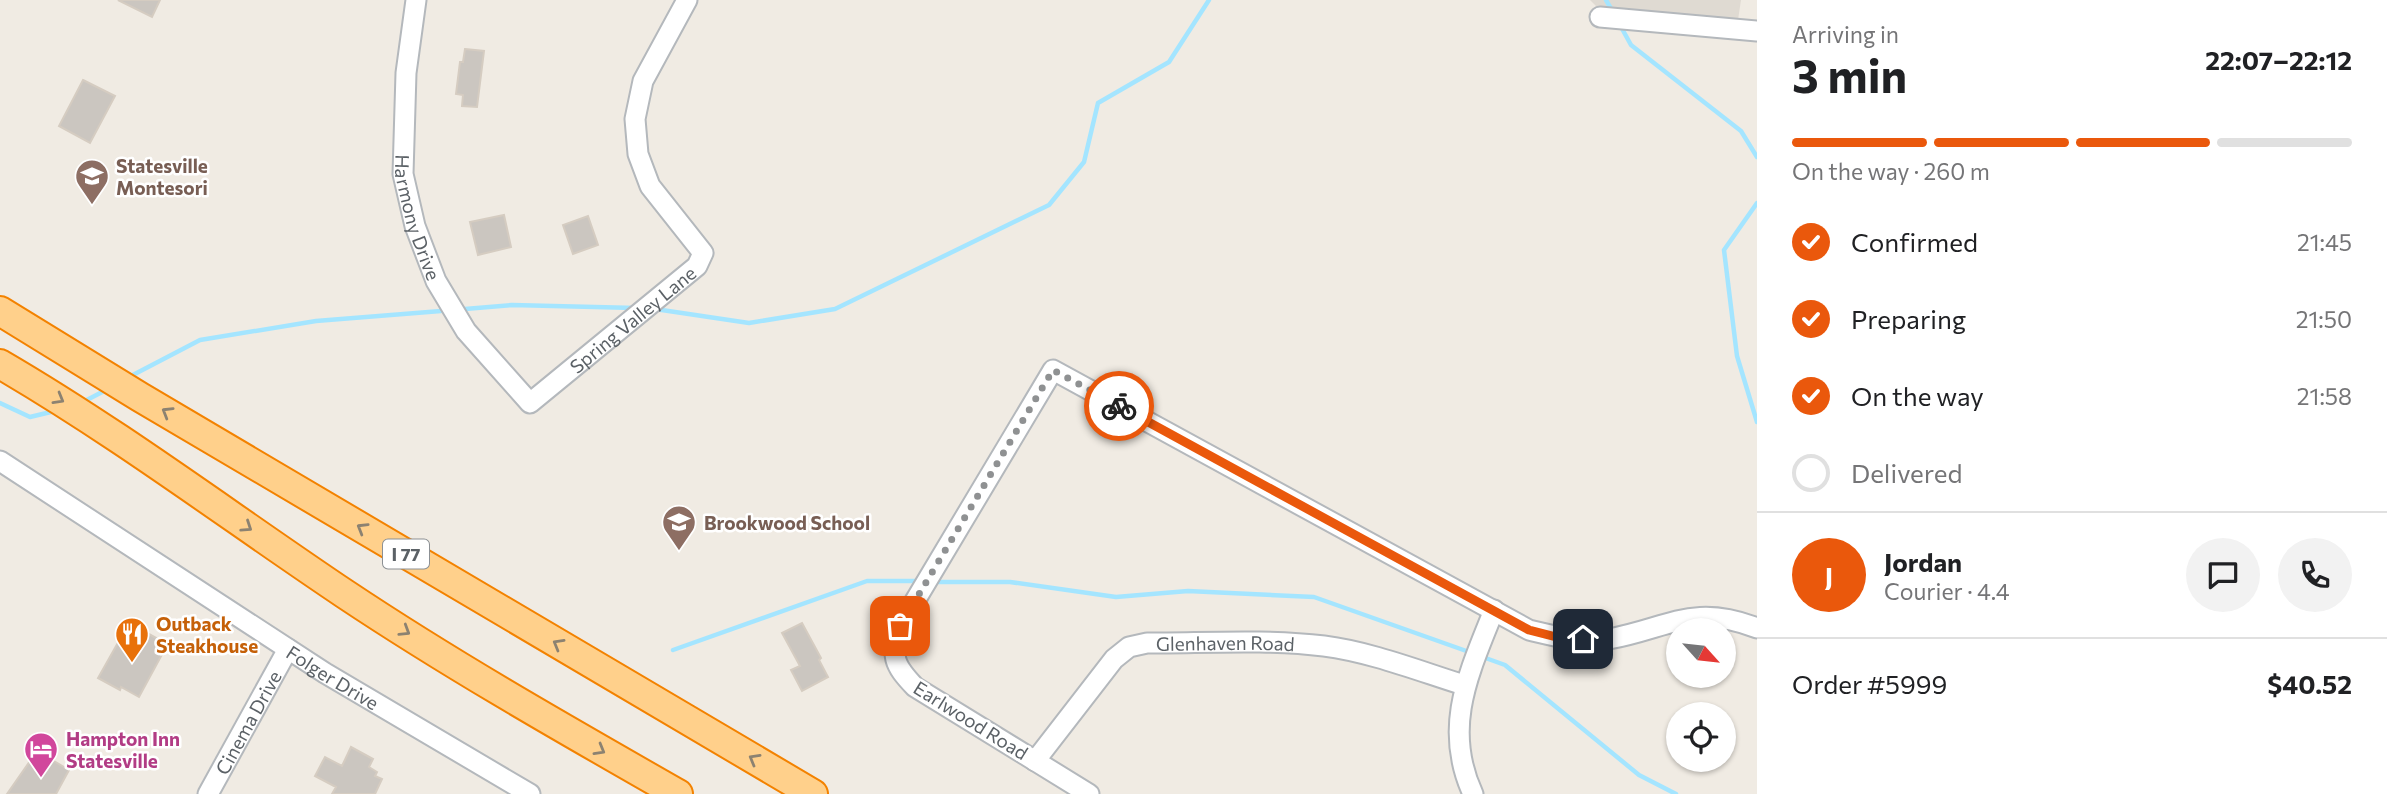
<!DOCTYPE html>
<html lang="en">
<head>
<meta charset="utf-8">
<style>
  :root { --surface:#fff; --page:#f2f2f2; --text:#202124; --muted:#757577; --line:#e0e0e0; --accent:#ea580c }
  body { margin:0; font-family:Commissioner,sans-serif; background:var(--page); color:var(--text); height:100vh; display:flex; flex-direction:column; font-size:26px; white-space:nowrap }
  * { box-sizing:border-box; margin:0 }
  p { font-size:23px; color:var(--muted) }
  .icon { flex:none; width:38px; height:38px; fill:none; stroke:currentColor; stroke-width:2; stroke-linecap:round; stroke-linejoin:round }
  .map { position:relative; flex:1; overflow:hidden }
  .side { display:flex; flex-direction:column; background:var(--surface); width:630px }
  .side>* { flex:none }
  .needle { width:46px; rotate:117deg }
  .tools { position:absolute; left:1666px; top:618px; display:grid; gap:14px }
  .tools a { display:grid; place-items:center; width:70px; height:70px; border-radius:50%; background:var(--surface); box-shadow:0 2px 5px #0004; font-size:35px }
  .pin { position:absolute; display:grid; place-items:center; width:60px; height:60px; color:#fff; margin:-30px; border-radius:14px; box-shadow:0 4px 10px #0006 }
  .courier { position:absolute; display:grid; place-items:center; width:70px; height:70px; margin:-35px; border:5px solid #ea580c; border-radius:50%; background:#fff; color:#222; box-shadow:0 2px 9px #0007 }
  .headline em { font-style:normal; font-weight:700 }
  .headline div { display:flex; flex-direction:column-reverse }
  .headline { display:flex; align-items:center; justify-content:space-between; height:119px; padding:0 35px }
  h1 { font-size:46px; font-weight:700; line-height:52px }
  .bar { display:grid; grid-template-columns:repeat(4,1fr); gap:10px 7px; align-content:center; height:84px; padding:0 35px }
  .bar i { height:9px; border-radius:5px; background:var(--line) }
  .bar .current { background:var(--accent) }
  .bar p { grid-column:span 4 }
  .line { display:flex; align-items:center; gap:18px; padding:0 35px; border-top:2px solid var(--line) }
  .line div { flex:1 }
  .round { display:grid; place-items:center; flex:none; width:74px; height:74px; border-radius:37px; background:var(--page) }
  ol { padding:0 35px; list-style:none }
  li { display:flex; align-items:center; gap:21px; height:77px }
  li p { margin-inline-start:auto }
  li .icon { padding:7px; border-radius:50%; background:var(--accent); color:#fff; stroke-width:4 }
  li:last-child { color:var(--muted) }
  li i { width:38px; height:38px; border:4px solid var(--line); border-radius:50% }
  main { display:flex; flex:1; min-height:0 }
  .map>svg:first-child { display:block }
  .education { fill:#dfdad2 }
  .lines { fill:none; stroke-linecap:round; stroke-linejoin:round }
  .stream { stroke:#a4e5ff; stroke-width:4.5 }
  .building { fill:#cbc6c0; stroke:#d5ccc1; stroke-width:2 }
  .minor-casing { stroke:#b4b8bc; stroke-width:23 }
  .highway-casing { stroke:#f38200; stroke-width:32 }
  .minor { stroke:#fff; stroke-width:19 }
  .highway { stroke:#ffd08b; stroke-width:28 }
  .oneway { stroke:#8c8271 }
  .done { stroke:#8f9192; stroke-width:7; stroke-dasharray:0 12.6 }
  .route { stroke:#ea580c; stroke-width:9 }
  .labels { text-anchor:middle; dominant-baseline:central; stroke-width:5; stroke-linejoin:round; paint-order:stroke }
  .shield { fill:#fff; stroke:#8c9094; stroke-width:2 }
  .shield-label { font-size:18px; font-weight:bold; fill:#5b6166 }
  .education-label { font-size:19px; font-weight:bold; fill:#785e54; stroke:#fff; text-anchor:start }
  .street-label { font-size:19px; fill:#5b6166; stroke:#fff }
  .food-label { font-size:19px; font-weight:bold; fill:#c56008; stroke:#fff; text-anchor:start }
  .hotel-label { font-size:19px; font-weight:bold; fill:#b23c85; stroke:#fff; text-anchor:start }
</style>
</head>
<body>
<main>
<div class="map">
<svg width="1757" height="794" viewBox="0 0 1757 794">
  <rect width="100%" height="100%" fill="#f0ebe3"/>
  <!-- education -->
  <path class="education" d="M1590,0h151l-3,20 -142,-14z"/>
  <g class="lines">
    <!-- stream -->
    <path class="stream" d="M1606,0l7,12
      M1620,25l11,20 110,86 16,26
      M1757,203l-33,47 13,106 20,66
      M465,309l47,-4 124,3
      M655,309l94,14 86,-14 214,-104 35,-43 14,-59 71,-41 40,-62
      M129,377l71,-37 116,-19 125,-10
      M83,402l23,-12
      M0,403l30,14 25,-6
      M935,582h75l106,15 72,-6 126,6 158,56
      M673,650l194,-69h52
      M1480,656l25,9 134,110 37,19"/>
  </g>
  <!-- building -->
  <path class="building" d="M118,0h42l-8,17z
    M465,49l19,2 -7,56 -15,-1 1,-11 -7,-1 4,-32h3z
    M83,80l32,16 -25,47 -31,-17z
    M504,215l7,32 -33,8 -8,-33z
    M588,216l10,29 -25,9 -10,-29z
    M129,623l29,16 -2,5 9,5 -26,48 -18,-10 -1,3 -22,-12z
    M802,623l19,35 -2,2 9,17 -26,14 -11,-21 9,-4 -18,-33z
    M351,747l22,12 -4,8 8,5 -2,4 7,3 -7,15h-43l4,-7 -21,-11 10,-19 17,9z
    M37,751l32,19 -13,24h-49z"/>
  <g class="lines">
    <!-- minor casing -->
    <g class="minor-casing">
      <g id="minor">
        <path id="s1" d="M416,0l-10,73 -3,101 12,52 21,55 30,50 64,72 167,-137 6,-13 -53,-67 -12,-32 -3,-35 8,-38 44,-81"/>
        <path d="M1600,17l157,14"/>
        <path id="s2" d="M0,461l325,212 205,121"/>
        <path id="s3" d="M1035,761l79,-102 15,-12 18,-4c59,0 119,-4 177,3 47,6 95,25 140,39"/>
        <path id="s4" d="M208,794l80,-145"/>
        <path d="M1089,794l-174,-107c-22,-23 -24,-30 -15,-61l153,-256 476,260c26,6 53,14 80,9 60,-11 84,-36 148,-11"/>
        <path d="M1473,794c-31,-67 -4,-121 21,-184"/>
      </g>
    </g>
    <!-- highway casing -->
    <g class="highway-casing">
      <path id="highway" d="M0,311l140,86 673,397
        M0,364c120,70 230,153 345,230 108,72 221,136 333,200"/>
    </g>
    <!-- minor -->
    <use href="#minor" class="minor"/>
    <!-- highway -->
    <use href="#highway" class="highway"/>
  </g>
  <!-- one-way arrows -->
  <defs><path id="oneway-chevron" d="M-2-3.5L2.5 0L-2 3.5" fill="none" stroke-width="1.6" stroke-linecap="round" stroke-linejoin="round" transform="scale(1.75)"/></defs>
  <g class="oneway">
    <use href="#oneway-chevron" transform="translate(59 399) rotate(30)"/>
    <use href="#oneway-chevron" transform="translate(167 412) rotate(-149)"/>
    <use href="#oneway-chevron" transform="translate(247 527) rotate(34)"/>
    <use href="#oneway-chevron" transform="translate(362 528) rotate(-149)"/>
    <use href="#oneway-chevron" transform="translate(405 631) rotate(32)"/>
    <use href="#oneway-chevron" transform="translate(558 644) rotate(-150)"/>
    <use href="#oneway-chevron" transform="translate(600 750) rotate(30)"/>
    <use href="#oneway-chevron" transform="translate(754 759) rotate(-150)"/>
  </g>
  <g class="lines">
    <!-- done -->
    <path class="done" d="M900,626l153,-256 66,36"/>
    <!-- route -->
    <path class="route" d="M1119,406l410,224 39,10 15,-1"/>
  </g>
  <!-- icons -->
  <defs>
    <g id="school-pin" transform="scale(1.75)"><path d="M0 17L-7.5 6A9.5 9.5 0 1 1 7.5 6Z" fill="#8d6e63" stroke="#fff"/><path d="M0-5L7-2L0 1L-7-2ZM-4 1L0 2.5L4 1V4Q0 6-4 4Z" fill="#fff"/></g>
    <g id="restaurant-pin" transform="scale(1.75)"><path d="M0 17L-7.5 6A9.5 9.5 0 1 1 7.5 6Z" fill="#e8710a" stroke="#fff"/><path d="M-5-6h1v4h1v-4h1v4h1v-4h1v5L-1.5 .5V6h-2V.5L-5-1ZM5-6V6H3V1.5H1.5Q1.5-4 5-6Z" fill="#fff"/></g>
    <g id="hotel-pin" transform="scale(1.75)"><path d="M0 17L-7.5 6A9.5 9.5 0 1 1 7.5 6Z" fill="#d1479c" stroke="#fff"/><path d="M-6-4.5h1.5V1H6V5H4.5V3h-9V5H-6ZM-4 0a1.8 1.8 0 1 1 3.6 0ZM.5 0V-2.5h3Q6-2.5 6 0Z" fill="#fff"/></g>
  </defs>
  <g fill-rule="evenodd">
    <use href="#school-pin" x="92" y="176"/>
    <use href="#school-pin" x="679" y="522"/>
    <use href="#restaurant-pin" x="132" y="634"/>
    <use href="#hotel-pin" x="41" y="749"/>
  </g>
  <g class="labels">
    <!-- shield labels -->
    <rect class="shield" x="383" y="539.5" width="46" height="29" rx="5"/>
    <g class="shield-label">
      <text x="406" y="554">I 77</text>
    </g>
    <!-- education labels -->
    <g class="education-label">
      <text x="116" y="165">Statesville<tspan x="116" dy="22">Montesori</tspan></text>
      <text x="704" y="522">Brookwood School</text>
    </g>
    <!-- street labels -->
    <g class="street-label">
      <text stroke="none"><textPath href="#s1" startOffset="220">Harmony Drive</textPath></text>
      <text stroke="none"><textPath href="#s1" startOffset="574">Spring Valley Lane</textPath></text>
      <text stroke="none"><textPath href="#s3" startOffset="245">Glenhaven Road</textPath></text>
      <text stroke="none"><textPath href="#s2" startOffset="397">Folger Drive</textPath></text>
      <text transform="translate(971 720) rotate(32)">Earlwood Road</text>
      <text stroke="none"><textPath href="#s4" startOffset="82">Cinema Drive</textPath></text>
    </g>
    <!-- food labels -->
    <g class="food-label">
      <text x="156" y="623">Outback<tspan x="156" dy="22">Steakhouse</tspan></text>
    </g>
    <!-- hotel labels -->
    <g class="hotel-label">
      <text x="66" y="738">Hampton Inn<tspan x="66" dy="22">Statesville</tspan></text>
    </g>
  </g>
</svg>
<div class="tools">
<a><svg class="needle" viewBox="-14 -14 28 28"><path d="M0-13l5 13h-10z" fill="#e53935"/><path d="M0 13l5-13h-10z" fill="#757577"/></svg></a>
<a><svg class="icon" aria-label="locate" viewBox="0 0 24 24"><circle cx="12" cy="12" r="6"/><path d="M12 2v4M12 18v4M2 12h4M18 12h4"/></svg></a>
</div>
<div class="pin" style="left:900px;top:626px;background:#ea580c"><svg class="icon" aria-label="bag" viewBox="0 0 24 24"><path d="M5 8h14l-1 12H6zM9 8a3 3 0 0 1 6 0"/></svg></div>
<div class="pin" style="left:1583px;top:639px;background:#1f2937"><svg class="icon" aria-label="home" viewBox="0 0 24 24"><path d="M3 11l9-7 9 7M6 9v11h12V9"/></svg></div>
<div class="courier" style="left:1119px;top:406px"><svg class="icon" aria-label="bike" viewBox="0 0 24 24"><circle cx="6" cy="16" r="4"/><circle cx="18" cy="16" r="4"/><path d="M6 16l4-8h5l3 8M10 8l3 8H6M13 5h3"/></svg></div>
</div>
<section class="side">
<div class="headline"><div><h1>3 min</h1><p>Arriving in</p></div><em>22:07–22:12</em></div>
<div class="bar"><i class="current"></i><i class="current"></i><i class="current"></i><i></i><p>On the way · 260 m</p></div>
<ol>
<li><svg class="icon" aria-label="check" viewBox="0 0 24 24"><path d="M5 12l5 5 9-10"/></svg>Confirmed<p>21:45</p></li>
<li><svg class="icon" aria-label="check" viewBox="0 0 24 24"><path d="M5 12l5 5 9-10"/></svg>Preparing<p>21:50</p></li>
<li><svg class="icon" aria-label="check" viewBox="0 0 24 24"><path d="M5 12l5 5 9-10"/></svg>On the way<p>21:58</p></li>
<li><i></i>Delivered</li>
</ol>
<div class="line" style="height:126px"><b class="round" style="background:var(--accent);color:#fff">J</b><div><b>Jordan</b><p>Courier · 4.4</p></div><a class="round"><svg class="icon" aria-label="chat" viewBox="0 0 24 24"><path d="M4 5h16v11H9l-5 4z"/></svg></a><a class="round"><svg class="icon" aria-label="phone" viewBox="0 0 24 24"><path d="M5 4h4l2 5-3 2q2 4 5 5l2-3 5 2v4C11 20 4 13 5 4z"/></svg></a></div>
<div class="line" style="height:91px"><div>Order #5999</div><b>$40.52</b></div>
</section>
</main>
</body>
</html>
